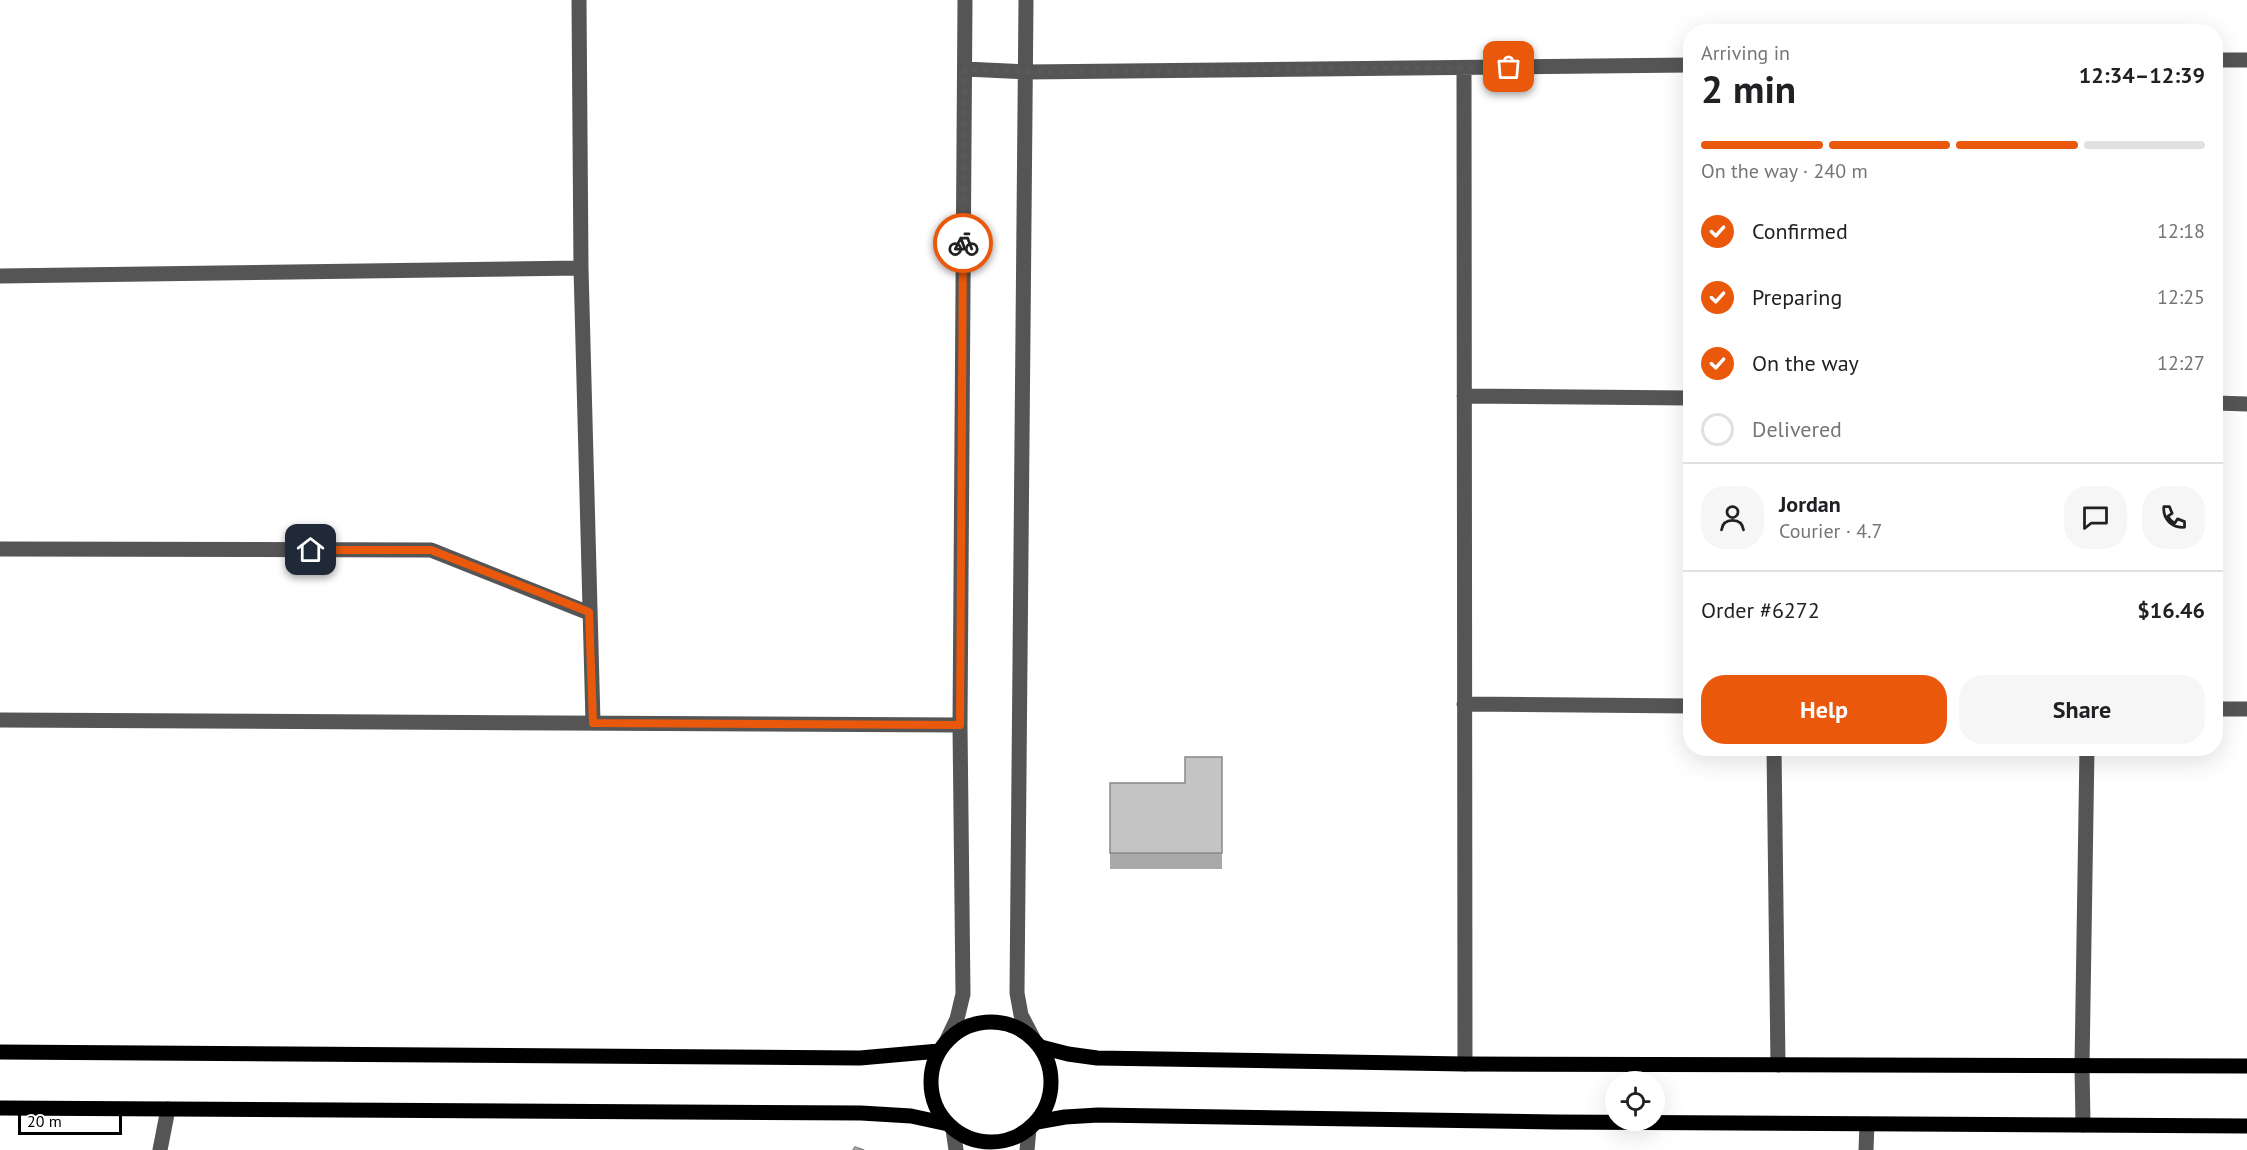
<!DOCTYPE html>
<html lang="en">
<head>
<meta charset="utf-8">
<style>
  :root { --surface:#fff; --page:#f6f6f6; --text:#202124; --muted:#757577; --line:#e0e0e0; --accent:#ea580c }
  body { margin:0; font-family:"PT Sans",sans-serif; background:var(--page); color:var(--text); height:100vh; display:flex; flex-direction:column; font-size:22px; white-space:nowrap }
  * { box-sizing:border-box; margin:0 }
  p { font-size:20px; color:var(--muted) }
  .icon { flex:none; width:33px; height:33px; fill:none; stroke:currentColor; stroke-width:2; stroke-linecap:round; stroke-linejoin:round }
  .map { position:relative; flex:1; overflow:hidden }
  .side { position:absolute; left:1683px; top:24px; width:540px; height:732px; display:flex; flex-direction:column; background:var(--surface); border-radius:24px; box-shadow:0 6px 24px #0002 }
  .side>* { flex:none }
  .tools { position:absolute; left:1605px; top:1071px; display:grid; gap:12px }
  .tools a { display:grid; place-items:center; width:60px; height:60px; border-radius:50%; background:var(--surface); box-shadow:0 6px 24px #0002; font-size:30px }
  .scale { position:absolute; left:18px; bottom:15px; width:104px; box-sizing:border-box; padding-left:6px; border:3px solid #000; border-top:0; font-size:16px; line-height:21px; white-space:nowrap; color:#000; -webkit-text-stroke:4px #fff; paint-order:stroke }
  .pin { position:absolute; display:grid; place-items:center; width:51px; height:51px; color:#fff; margin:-26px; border-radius:12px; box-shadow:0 3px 9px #0006 }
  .courier { position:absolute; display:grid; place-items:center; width:60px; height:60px; margin:-30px; border:4px solid #ea580c; border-radius:50%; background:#fff; color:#222; box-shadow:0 2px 8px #0007 }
  .head em { font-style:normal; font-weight:600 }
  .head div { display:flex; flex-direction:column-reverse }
  .head { display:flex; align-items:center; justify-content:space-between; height:102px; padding:0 18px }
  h1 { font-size:39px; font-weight:600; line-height:45px }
  .bar { display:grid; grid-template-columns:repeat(4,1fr); gap:9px 6px; align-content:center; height:72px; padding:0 18px }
  .bar i { height:8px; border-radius:4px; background:var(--line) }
  .bar .current { background:var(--accent) }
  .bar p { grid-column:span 4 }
  .line { display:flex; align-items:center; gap:15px; padding:0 18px; border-top:2px solid var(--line) }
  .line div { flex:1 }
  .round { display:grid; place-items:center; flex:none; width:63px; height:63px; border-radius:24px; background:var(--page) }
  ol { padding:0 18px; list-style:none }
  li { display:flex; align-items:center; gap:18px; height:66px }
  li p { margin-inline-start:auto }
  li .icon { padding:6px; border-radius:50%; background:var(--accent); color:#fff; stroke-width:4 }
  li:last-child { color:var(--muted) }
  li i { width:33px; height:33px; border:3px solid var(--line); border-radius:50% }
  .cta { display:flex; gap:12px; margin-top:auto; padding:12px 18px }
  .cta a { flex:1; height:69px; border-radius:24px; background:var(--accent); color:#fff; font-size:24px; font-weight:600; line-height:69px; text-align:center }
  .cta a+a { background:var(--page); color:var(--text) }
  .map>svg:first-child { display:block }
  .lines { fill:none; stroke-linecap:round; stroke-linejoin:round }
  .minor { stroke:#555; stroke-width:15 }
  .major { stroke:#000; stroke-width:15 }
  .wall { fill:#a9a9a9 }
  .building { fill:#c4c4c4; stroke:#898989; stroke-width:1.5 }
  .done { stroke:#595959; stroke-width:6; stroke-dasharray:0 10.8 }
  .route { stroke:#ea580c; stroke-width:8 }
</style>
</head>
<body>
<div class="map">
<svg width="2247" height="1150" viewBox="0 0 2247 1150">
  <rect width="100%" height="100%" fill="#fff"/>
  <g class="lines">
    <!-- minor -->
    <path class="minor" d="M579,0l2,268 12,454
      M1026,0l-9,993 4,22 12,23
      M2216,60h31
      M1464,68l1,996
      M965,69l61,3 664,-7
      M0,276l581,-8
      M1464,396l226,2
      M2216,403l31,1
      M0,549l431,1 158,63
      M1464,704l226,2
      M2216,709h31
      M0,720l960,5
      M1774,748l4,317
      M946,1042l11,-23 6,-25 -3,-269 5,-725
      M2083,1125l-1,-59 5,-318
      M953,1129l3,21
      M160,1150l8,-41
      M1027,1150l2,-21
      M1866,1150l1,-26"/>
    <!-- major -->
    <path class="major" d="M931 1082a60 60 0 1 1 120 0a60 60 0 1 1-120 0Z
      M1041,1047l27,7 29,4 368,6 782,2
      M0,1052l860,6 79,-7
      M0,1108l861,5 50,3 37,8
      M1037,1122l28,-5 33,-2 458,7 691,4"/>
  </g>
  <!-- wall -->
  <path class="wall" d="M1222,757v112h-112v-86h75z"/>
  <!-- building -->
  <path class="building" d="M1185,757h37v96h-112v-70h75z
    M855,1147l9,3h-11z"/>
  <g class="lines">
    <!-- done -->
    <path class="done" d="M963,243l2,-174 61,3 483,-5"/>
    <!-- route -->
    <path class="route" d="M311,550h120l158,62 4,111 367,2 3,-482"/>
  </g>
</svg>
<div class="tools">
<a><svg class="icon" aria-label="locate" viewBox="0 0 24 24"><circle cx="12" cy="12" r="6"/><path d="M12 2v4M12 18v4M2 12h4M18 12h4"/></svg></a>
</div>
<div class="scale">20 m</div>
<div class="pin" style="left:1509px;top:67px;background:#ea580c"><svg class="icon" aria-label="bag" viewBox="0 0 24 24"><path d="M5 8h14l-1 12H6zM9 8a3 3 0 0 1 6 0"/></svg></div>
<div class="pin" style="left:311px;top:550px;background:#1f2937"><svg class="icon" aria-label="home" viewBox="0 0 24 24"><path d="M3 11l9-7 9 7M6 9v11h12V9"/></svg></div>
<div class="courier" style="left:963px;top:243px"><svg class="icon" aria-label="bike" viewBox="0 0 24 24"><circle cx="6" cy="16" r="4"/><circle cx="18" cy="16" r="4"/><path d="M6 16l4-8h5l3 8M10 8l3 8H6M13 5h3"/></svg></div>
<section class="side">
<div class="head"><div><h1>2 min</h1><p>Arriving in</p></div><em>12:34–12:39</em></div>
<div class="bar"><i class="current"></i><i class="current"></i><i class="current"></i><i></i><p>On the way · 240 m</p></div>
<ol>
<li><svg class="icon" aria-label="check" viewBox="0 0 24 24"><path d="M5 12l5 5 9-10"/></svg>Confirmed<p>12:18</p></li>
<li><svg class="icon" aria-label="check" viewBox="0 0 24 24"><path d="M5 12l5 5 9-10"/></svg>Preparing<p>12:25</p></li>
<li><svg class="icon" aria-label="check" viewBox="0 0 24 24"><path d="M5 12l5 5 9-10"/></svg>On the way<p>12:27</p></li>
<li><i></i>Delivered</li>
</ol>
<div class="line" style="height:108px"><a class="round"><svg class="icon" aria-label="person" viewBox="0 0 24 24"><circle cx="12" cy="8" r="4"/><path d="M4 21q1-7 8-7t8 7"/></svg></a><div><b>Jordan</b><p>Courier · 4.7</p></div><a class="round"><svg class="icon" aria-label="chat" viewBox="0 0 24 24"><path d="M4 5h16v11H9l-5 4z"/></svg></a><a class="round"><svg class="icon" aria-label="phone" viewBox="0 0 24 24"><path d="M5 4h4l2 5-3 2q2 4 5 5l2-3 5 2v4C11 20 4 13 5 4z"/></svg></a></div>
<div class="line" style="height:78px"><div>Order #6272</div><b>$16.46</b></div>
<div class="cta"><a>Help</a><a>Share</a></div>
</section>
</div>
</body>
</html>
